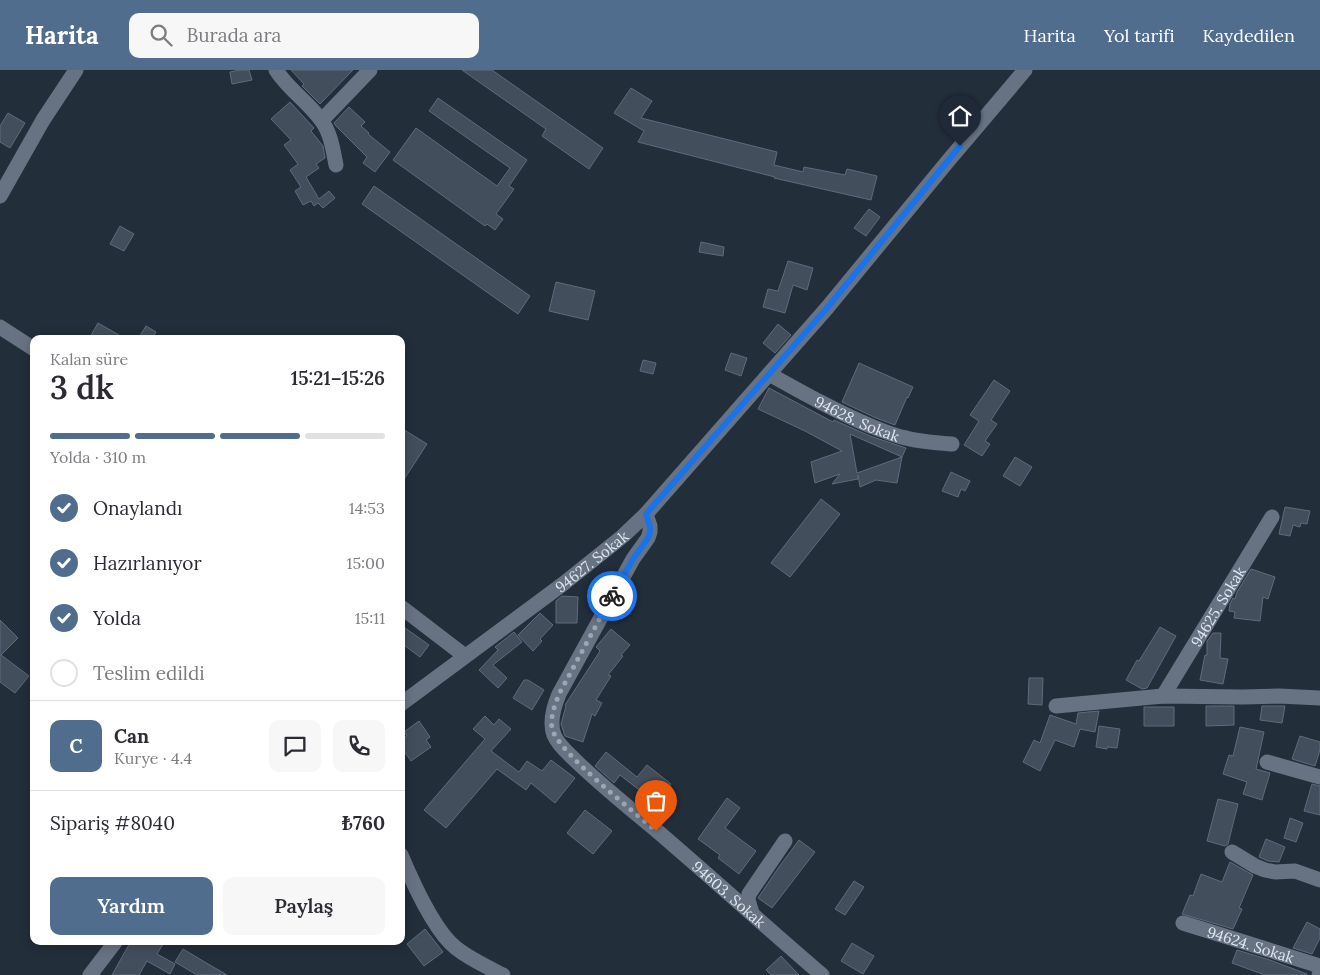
<!DOCTYPE html>
<html lang="tr">
<head>
<meta charset="utf-8">
<style>
  :root { --surface:#fff; --page:#f7f7f7; --text:#2b2b33; --muted:#7c7c81; --line:#e1e1e2; --accent:#516d8d }
  body { margin:0; font-family:Lora,serif; background:var(--page); color:var(--text); height:100vh; display:flex; flex-direction:column; font-size:19px; white-space:nowrap }
  * { box-sizing:border-box; margin:0 }
  p { font-size:16px; color:var(--muted) }
  .icon { flex:none; width:28px; height:28px; fill:none; stroke:currentColor; stroke-width:2; stroke-linecap:round; stroke-linejoin:round }
  .map { position:relative; flex:1; overflow:hidden }
  .panel { position:absolute; left:30px; top:265px; width:375px; height:610px; display:flex; flex-direction:column; background:var(--surface); border-radius:10px; box-shadow:0 2px 12px #0003 }
  .panel>* { flex:none }
  .pin { position:absolute; display:grid; place-items:center; width:42px; height:42px; color:#fff; margin:-51px -21px; border-radius:50% 50% 50% 0; rotate:-45deg; box-shadow:0 0 5px #0007 }
  .pin .icon { rotate:45deg }
  .courier { position:absolute; display:grid; place-items:center; width:50px; height:50px; margin:-25px; border:4px solid #1a73e8; border-radius:50%; background:#fff; color:#222; box-shadow:0 1px 6px #0007 }
  .head em { font-style:normal; font-weight:600 }
  .head div { display:flex; flex-direction:column-reverse }
  .head { display:flex; align-items:center; justify-content:space-between; height:85px; padding:0 20px }
  h1 { font-size:32px; font-weight:600; line-height:38px }
  .bar { display:grid; grid-template-columns:repeat(4,1fr); gap:8px 5px; align-content:center; height:60px; padding:0 20px }
  .bar i { height:6px; border-radius:4px; background:var(--line) }
  .bar .selected { background:var(--accent) }
  .bar p { grid-column:span 4 }
  .line { display:flex; align-items:center; gap:12px; padding:0 20px; border-top:1px solid var(--line) }
  .line div { flex:1 }
  .round { display:grid; place-items:center; flex:none; width:52px; height:52px; border-radius:10px; background:var(--page) }
  ol { padding:0 20px; list-style:none }
  li { display:flex; align-items:center; gap:15px; height:55px }
  li p { margin-inline-start:auto }
  li .icon { padding:5px; border-radius:50%; background:var(--accent); color:#fff; stroke-width:4 }
  li:last-child { color:var(--muted) }
  li i { width:28px; height:28px; border:2px solid var(--line); border-radius:50% }
  .button { display:flex; gap:10px; margin-top:auto; padding:10px 20px }
  .button a { flex:1; height:58px; border-radius:10px; background:var(--accent); color:#fff; font-size:20px; font-weight:600; line-height:58px; text-align:center }
  .button a+a { background:var(--page); color:var(--text) }
  header { display:flex; align-items:center; gap:30px; box-sizing:border-box; height:70px; padding:0 25px; background:var(--accent); color:#fff }
  header strong { font-size:24px }
  nav { display:flex; gap:28px; margin-inline-start:auto; font-size:18px }
  .search { width:350px; height:45px; background:var(--page); display:flex; align-items:center; gap:12px; box-sizing:border-box; padding:0 18px; border-radius:10px; color:var(--muted); font-size:19px }
  .map>svg:first-child { display:block }
  .building { fill:#424e5c; stroke:#5f6b7b; fill-rule:evenodd }
  .lines { fill:none; stroke-linecap:round; stroke-linejoin:round }
  .minor { stroke:#677383; stroke-width:15 }
  .tertiary { stroke:#677383; stroke-width:15 }
  .done { stroke:#9ea6b1; stroke-width:5; stroke-dasharray:0 9 }
  .route { stroke:#1a73e8; stroke-width:6 }
  .labels { text-anchor:middle; dominant-baseline:central; stroke-width:4.5; stroke-linejoin:round; paint-order:stroke }
  .street-label { font-size:15px; fill:#e0e7f0; stroke:#11161c }
</style>
</head>
<body>
<header>
<strong>Harita</strong>
<div class="search"><svg class="icon" aria-label="search" viewBox="0 0 24 24"><circle cx="10" cy="10" r="6"/><path d="M15 15l6 6"/></svg>Burada ara</div>
<nav><a>Harita</a><a>Yol tarifi</a><a>Kaydedilen</a></nav>
</header>
<div class="map">
<svg width="1320" height="905" viewBox="0 0 1320 905">
  <rect width="100%" height="100%" fill="#232e3b"/>
  <!-- building -->
  <path class="building" d="M240,0h9l3,10 -20,4 -2,-12z
    M291,0h62l-33,34 -18,-18 2,-2z
    M462,0h30l111,78 -14,21 -47,-33 4,-7z
    M631,18l21,13 -11,17 136,34 -3,13 29,7 1,-5 41,8 2,-6 30,7 -6,24 -97,-22 1,-1 -137,-35 6,-11 -30,-18z
    M438,28l89,62 -18,26 5,3 -18,25 7,5 -8,11 -8,-6 -2,2 -92,-66 23,-32 81,58 13,-18 -81,-57z
    M290,32l24,26 -3,3 12,15 2,12 -9,6 3,4 -13,9 13,22 10,-8 6,7 -12,10 -5,-5 -4,3 -3,-5 -8,4 -8,-14 6,-4 -11,-17 8,-6 -14,-19 7,-5 -20,-21z
    M349,37l16,15 -4,4 8,7 -1,1 22,18 -15,20 -12,-9 4,-6 -31,-31 -2,-3z
    M8,43l17,10 -15,25 -10,-6v-16z
    M374,116l156,110 -12,18 -156,-110z
    M869,139l11,8 -14,19 -12,-8z
    M120,156l14,8 -10,17 -14,-7z
    M701,172l23,5 -1,9 -24,-4z
    M788,191l25,7 -6,22 -14,-5 -8,28 -22,-6 5,-18 10,2z
    M556,212l39,9 -7,29 -39,-9z
    M98,253l28,16h-37z
    M778,254l13,11 -16,18 -12,-10z
    M146,256l10,6 -4,7h-14z
    M731,283l16,5 -6,18 -16,-6z
    M643,290l13,3 -3,11 -13,-3z
    M859,293l54,24 -5,11 -1,-1 -12,28 -19,-7 -34,-16z
    M994,310l16,11 -19,29 6,4 -12,17 5,3 -8,12 -18,-11 15,-24 -9,-6z
    M769,318l64,34 1,-2 36,16 36,12 -4,9 -5,26 -21,-3 -16,7 -2,-12v4l-26,5 8,-10 -25,9 -4,-21 31,-11 -37,-20 -47,-22zM850,364l52,23 -45,16z
    M401,358l26,16 -26,40z
    M1015,387l17,10 -12,19 -17,-10z
    M951,402l19,9 -5,10 -4,-2 -3,8 -16,-6z
    M821,429l19,15 -50,63 -19,-14z
    M1285,437l25,4 -3,13 -6,-1 -1,4 -7,-2 -3,11 -11,-2z
    M1251,499l24,8 -7,22 -5,-2 -3,24 -26,-3 1,-6 -6,-1 1,-7 3,-6 2,1 2,-7z
    M562,526l16,1 -1,26h-21v-22z
    M540,543l13,12 -13,14 2,2 -9,10 -15,-16z
    M0,550l18,18 -17,17 28,21 -14,17 -15,-11z
    M401,555l28,20 -9,12 -19,-14z
    M1160,557l16,9 -29,52 -5,1 -16,-9 11,-20 2,1z
    M611,559l19,16 -9,10 2,1 -15,19 3,1 -15,24 6,3 -7,13 -3,-2 -9,28 -18,-6 -4,-12 5,-18 -1,-1 35,-54 -4,-4z
    M514,562l8,10 -29,23 14,13 -9,10 -19,-18 19,-20 -3,-3z
    M1213,563h8l-1,25 8,1 -5,25 -23,-4 5,-25h2v-14z
    M1029,608h14l-1,27 -14,-1z
    M524,610h4l16,10 -12,20 -19,-12z
    M1206,636h28v19l-28,1z
    M1262,636h23l-3,17 -22,-3z
    M1144,637h30v19h-30z
    M1099,641l-4,21 -15,-3 -6,18 -19,-7 -15,31 -17,-9 11,-22 6,3 10,-28 26,9 2,-11z
    M485,646l9,9 5,-6 12,10 -20,22 28,21 8,-11 15,10 9,-11 24,18 -20,25 -24,-20 -5,7 -29,-21 -51,59 -22,-18 61,-71 -12,-10z
    M419,651l11,16 -4,3 5,7 -20,14 -10,-14v-7l6,-4 -3,-4z
    M1099,656l21,3 -3,19 -10,-1v2l-11,-2z
    M1240,657l24,5 -8,37 14,4 -8,27 -19,-6 4,-12 -24,-8 6,-19 4,1z
    M1300,666l20,6v8l-5,16 -23,-7z
    M606,682l31,25 10,-12 24,19 -15,19 -36,-28 -6,8 -19,-17z
    M1312,714l8,2v29l-16,-4z
    M727,728l13,10 -15,20 31,23 -17,23 -21,-16 2,-3 -22,-16z
    M1218,729l20,5 -10,40 -3,2 -18,-5z
    M585,740l27,21 -19,23 -26,-21z
    M1290,748l13,5 -7,19 -12,-4z
    M1266,769l19,8 -6,15 -11,-1 -9,-4z
    M799,770l16,12 -43,56 -14,-10 21,-31z
    M1230,792l23,13 -14,33 3,1 -9,20 -51,-15 8,-19 3,1 8,-22 21,8z
    M854,811l10,6 -19,28 -10,-6z
    M1307,852l13,7v9l-8,16 -19,-6z
    M425,859l18,23 -19,14 -17,-22z
    M131,871h34l-8,13 18,10 -5,10 -23,-13 -8,14h-27z
    M852,873l22,13 -11,18 -22,-13z
    M183,879l20,12 24,14h-30l-22,-13z
    M1237,880l33,10 37,14v1h-42l-33,-12z
    M781,886l18,19h-28l-5,-5z"/>
  <g class="lines">
    <!-- minor -->
    <g class="minor">
      <path d="M276,0c12,19 32,32 45,50 10,13 12,30 15,45"/>
      <path d="M322,50l48,-50"/>
      <path d="M0,126l43,-76 33,-50"/>
      <path d="M0,257l34,22"/>
      <path id="s1" d="M769,304c34,19 68,38 104,53 11,4 22,9 33,11 15,4 31,5 46,6"/>
      <path id="s2" d="M646,444l4,12v6l-2,6 -15,21 -74,135c-5,12 -10,28 -5,41 4,10 14,18 22,26 25,24 53,47 80,69 56,48 110,97 166,145"/>
      <path d="M401,537l64,49"/>
      <path id="s3" d="M1163,626l109,-179"/>
      <path id="s4" d="M401,634l162,-120 60,-48 23,-22 181,-206 121,-147 77,-91"/>
      <path d="M1056,636l107,-10 80,1 36,-1 41,2"/>
      <path d="M1267,692l53,15"/>
      <path d="M1232,782l23,14 10,4 10,2 20,-1 25,9"/>
      <path d="M401,785c11,26 33,76 55,93 14,11 31,19 47,27"/>
      <path d="M752,843l-4,-13 1,-6 36,-53"/>
      <path id="s5" d="M1183,853l137,43"/>
      <path d="M90,905l26,-34"/>
    </g>
    <!-- tertiary -->
    <path class="tertiary" d="M1319,905l1,-2"/>
  </g>
  <g class="lines">
    <!-- done -->
    <path class="done" d="M612,526l-53,98c-4,11 -9,23 -7,34 4,23 84,85 104,103"/>
    <!-- route -->
    <path class="route" d="M612,526l21,-37 15,-21 2,-6v-6l-4,-12 181,-206 133,-162"/>
  </g>
  <g class="labels">
    <!-- street labels -->
    <g class="street-label">
      <text stroke="none"><textPath href="#s1" startOffset="99">94628. Sokak</textPath></text>
      <text stroke="none"><textPath href="#s4" startOffset="238">94627. Sokak</textPath></text>
      <text stroke="none"><textPath href="#s3" startOffset="105">94625. Sokak</textPath></text>
      <text stroke="none"><textPath href="#s2" startOffset="484">94603. Sokak</textPath></text>
      <text stroke="none"><textPath href="#s5" startOffset="71">94624. Sokak</textPath></text>
    </g>
  </g>
</svg>
<div class="pin" style="left:656px;top:761px;background:#ea580c"><svg class="icon" aria-label="bag" viewBox="0 0 24 24"><path d="M5 8h14l-1 12H6zM9 8a3 3 0 0 1 6 0"/></svg></div>
<div class="pin" style="left:960px;top:76px;background:#1f2937"><svg class="icon" aria-label="home" viewBox="0 0 24 24"><path d="M3 11l9-7 9 7M6 9v11h12V9"/></svg></div>
<div class="courier" style="left:612px;top:526px"><svg class="icon" aria-label="bike" viewBox="0 0 24 24"><circle cx="6" cy="16" r="4"/><circle cx="18" cy="16" r="4"/><path d="M6 16l4-8h5l3 8M10 8l3 8H6M13 5h3"/></svg></div>
<section class="panel">
<div class="head"><div><h1>3 dk</h1><p>Kalan süre</p></div><em>15:21–15:26</em></div>
<div class="bar"><i class="selected"></i><i class="selected"></i><i class="selected"></i><i></i><p>Yolda · 310 m</p></div>
<ol>
<li><svg class="icon" aria-label="check" viewBox="0 0 24 24"><path d="M5 12l5 5 9-10"/></svg>Onaylandı<p>14:53</p></li>
<li><svg class="icon" aria-label="check" viewBox="0 0 24 24"><path d="M5 12l5 5 9-10"/></svg>Hazırlanıyor<p>15:00</p></li>
<li><svg class="icon" aria-label="check" viewBox="0 0 24 24"><path d="M5 12l5 5 9-10"/></svg>Yolda<p>15:11</p></li>
<li><i></i>Teslim edildi</li>
</ol>
<div class="line" style="height:90px"><b class="round" style="background:var(--accent);color:#fff">C</b><div><b>Can</b><p>Kurye · 4.4</p></div><a class="round"><svg class="icon" aria-label="chat" viewBox="0 0 24 24"><path d="M4 5h16v11H9l-5 4z"/></svg></a><a class="round"><svg class="icon" aria-label="phone" viewBox="0 0 24 24"><path d="M5 4h4l2 5-3 2q2 4 5 5l2-3 5 2v4C11 20 4 13 5 4z"/></svg></a></div>
<div class="line" style="height:65px"><div>Sipariş #8040</div><b>₺760</b></div>
<div class="button"><a>Yardım</a><a>Paylaş</a></div>
</section>
</div>
</body>
</html>
